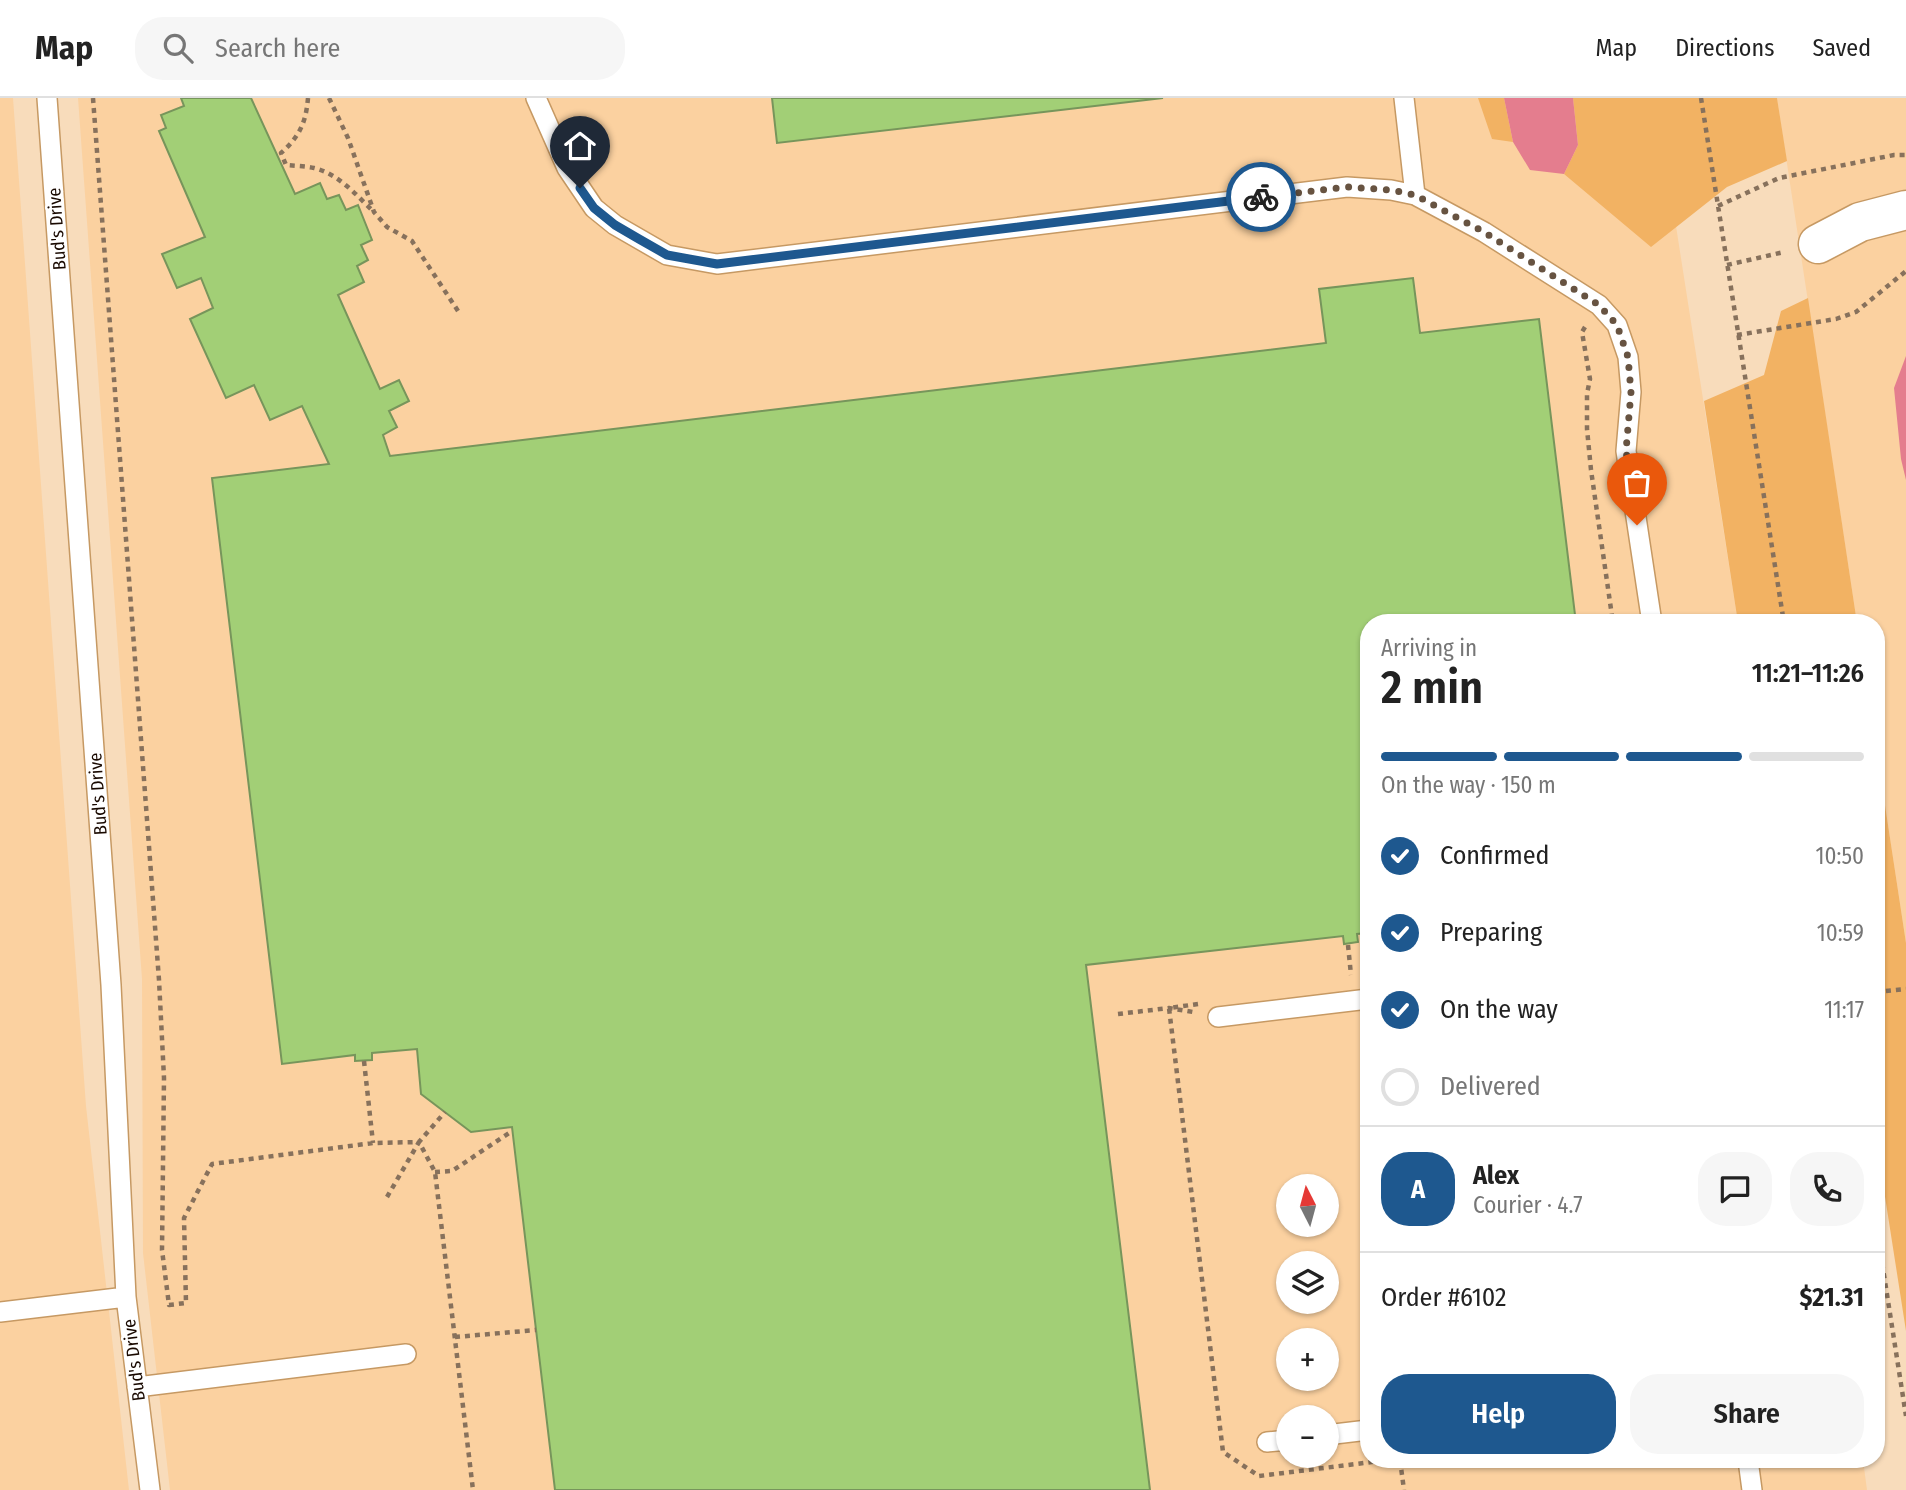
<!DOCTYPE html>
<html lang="en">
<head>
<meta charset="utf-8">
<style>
  :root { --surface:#fff; --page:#f6f6f6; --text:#222; --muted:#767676; --line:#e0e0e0; --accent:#1e588f }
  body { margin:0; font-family:"Fira Sans Condensed",sans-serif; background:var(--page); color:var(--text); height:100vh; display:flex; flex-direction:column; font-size:26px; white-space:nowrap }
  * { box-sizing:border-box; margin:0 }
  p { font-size:23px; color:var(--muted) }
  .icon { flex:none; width:38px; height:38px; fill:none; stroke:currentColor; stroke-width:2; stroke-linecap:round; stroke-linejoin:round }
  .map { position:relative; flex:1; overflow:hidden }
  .panel { position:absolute; left:1360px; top:516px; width:525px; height:854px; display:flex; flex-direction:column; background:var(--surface); border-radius:28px; box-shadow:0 2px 5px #0004 }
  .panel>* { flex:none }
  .needle { width:46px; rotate:354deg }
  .fabs { position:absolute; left:1276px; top:1076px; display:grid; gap:14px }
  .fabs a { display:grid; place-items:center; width:63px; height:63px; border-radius:50%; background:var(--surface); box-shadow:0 2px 5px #0004; font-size:35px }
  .pin { position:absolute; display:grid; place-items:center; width:60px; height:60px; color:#fff; margin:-72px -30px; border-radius:50% 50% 50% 0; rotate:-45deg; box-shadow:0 0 7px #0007 }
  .pin .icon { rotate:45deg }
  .courier { position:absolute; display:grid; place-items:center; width:70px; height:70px; margin:-35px; border:5px solid #1e588f; border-radius:50%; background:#fff; color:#222; box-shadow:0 2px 9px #0007 }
  .overview em { font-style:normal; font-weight:600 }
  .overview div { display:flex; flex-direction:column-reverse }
  .overview { display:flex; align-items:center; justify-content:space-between; height:119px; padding:0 21px }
  h1 { font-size:46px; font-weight:600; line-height:52px }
  .bar { display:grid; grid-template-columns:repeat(4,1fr); gap:10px 7px; align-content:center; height:84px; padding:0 21px }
  .bar i { height:9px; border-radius:5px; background:var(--line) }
  .bar .on { background:var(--accent) }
  .bar p { grid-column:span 4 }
  .line { display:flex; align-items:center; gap:18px; padding:0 21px; border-top:2px solid var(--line) }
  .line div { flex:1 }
  .round { display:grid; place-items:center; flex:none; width:74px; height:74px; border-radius:28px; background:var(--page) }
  ol { padding:0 21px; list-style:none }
  li { display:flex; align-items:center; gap:21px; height:77px }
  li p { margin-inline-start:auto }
  li .icon { padding:7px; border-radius:50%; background:var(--accent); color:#fff; stroke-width:4 }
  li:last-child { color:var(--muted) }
  li i { width:38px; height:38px; border:4px solid var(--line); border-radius:50% }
  .primary-button { display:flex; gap:14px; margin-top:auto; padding:14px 21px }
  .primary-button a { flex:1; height:80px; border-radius:28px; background:var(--accent); color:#fff; font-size:28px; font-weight:600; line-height:80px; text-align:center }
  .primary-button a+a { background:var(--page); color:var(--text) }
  header { display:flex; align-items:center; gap:42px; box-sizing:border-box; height:98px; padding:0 35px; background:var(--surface); border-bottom:2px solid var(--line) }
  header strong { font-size:33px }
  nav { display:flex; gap:38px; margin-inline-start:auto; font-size:24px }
  .search { width:490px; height:63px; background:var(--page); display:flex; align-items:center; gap:18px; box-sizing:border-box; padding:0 24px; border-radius:28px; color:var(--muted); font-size:26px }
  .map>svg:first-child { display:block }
  .built { fill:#fbd1a0; fill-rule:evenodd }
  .green { fill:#f2b263 }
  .water { fill:#e47d8e }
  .building { fill:#a2cf76; stroke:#77955b; stroke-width:2 }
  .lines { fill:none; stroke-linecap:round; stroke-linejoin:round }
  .lane-casing { stroke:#c69963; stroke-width:22 }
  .street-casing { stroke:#c69963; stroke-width:41 }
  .path { stroke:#87715c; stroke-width:4.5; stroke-dasharray:5 5; stroke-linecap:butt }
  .lane { stroke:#fff; stroke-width:19 }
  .street { stroke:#fff; stroke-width:38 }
  .done { stroke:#675341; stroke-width:7; stroke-dasharray:0 12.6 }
  .route { stroke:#1e588f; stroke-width:9 }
  .labels { text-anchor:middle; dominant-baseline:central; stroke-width:5; stroke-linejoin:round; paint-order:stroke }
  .street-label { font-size:18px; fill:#190900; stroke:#fff }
</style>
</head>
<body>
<header>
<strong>Map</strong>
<div class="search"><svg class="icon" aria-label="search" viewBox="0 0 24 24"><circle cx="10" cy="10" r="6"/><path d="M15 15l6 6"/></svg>Search here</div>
<nav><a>Map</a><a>Directions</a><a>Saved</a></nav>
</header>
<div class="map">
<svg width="1906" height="1392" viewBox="0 0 1906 1392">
  <rect width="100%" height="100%" fill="#f8dcbb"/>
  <!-- built -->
  <path class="built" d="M0,0h13l73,1008 43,384h-129z
    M78,0h1578l82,525h-370v837h495l4,30h-1697l-27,-237 -1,-274zM1288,1088h38v39h-38zM1288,1166h38v38h-38zM1288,1242h38v39h-38zM1288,1320h38v38h-38z
    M1777,0h129v845l-30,-197v-123h-19z"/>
  <!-- green -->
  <path class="green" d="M1478,0h26l9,44 -21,-3z
    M1573,0h204l10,63 -60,26 -76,60 -87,-73 14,-29z
    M1808,200l49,325h-119l-34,-222 60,-26 17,-64z
    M1876,648l30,197v388l-30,-192z"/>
  <!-- water -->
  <path class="water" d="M1504,0h69l5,47 -14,29 -34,-4 -17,-28z
    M1906,258v124l-5,-21 -7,-71z"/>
  <!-- building -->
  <path class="building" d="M181,0h70l44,96 25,-11 7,16 12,-4 7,15 12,-5 14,35 -11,5 7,15 -11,6 7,16 -26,13 42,94 19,-9 10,21 -20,10 8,16 -14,8 7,21 936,-113 -7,-54 94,-11 7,55 119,-14 37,304h-208v310l-11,1 1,8 -14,2 -1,-8 -257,29 64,525h-595l-43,-363 -41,5 -50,-38 -4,-45 -45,4v7l-17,1v-6l-73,9 -70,-586 117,-14 -27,-58 -32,14 -16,-35 -28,13 -36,-79 23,-11 -12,-30 -24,10 -15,-34 43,-17 -46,-106 7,-3 -5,-13 23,-9z
    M772,0h391l-386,45z"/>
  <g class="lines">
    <!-- lane casing -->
    <g class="lane-casing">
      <path id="lane" d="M47,0l64,887 15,312 24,193
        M536,0l31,70 27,40 21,17 52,30 50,9 630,-77 44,3 24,5 69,37 115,73 18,20 11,32 3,35 -5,59 26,172
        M1404,0l11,97
        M1218,919l150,-18
        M0,1214l126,-15
        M137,1289l269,-33
        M1326,1337l42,-5
        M1267,1344l21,-2
        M1748,1362l4,30"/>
    </g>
    <!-- street casing -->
    <g class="street-casing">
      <path id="street" d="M1818,146l42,-22 46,-12"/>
    </g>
    <!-- path -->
    <path class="path" d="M93,0l66,882 5,98 -2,172 7,55 17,-2 -2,-85 28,-54 161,-21 46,-1 26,-30
      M308,0c-2,25 -9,39 -27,55l5,12c9,1 19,1 28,3 25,6 42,27 59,43
      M329,0l19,40 26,74 13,15 25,14 46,70
      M1701,0l83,525
      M1718,108l61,-28 115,-23h12
      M1727,167l57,-13
      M1585,229l-3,5 8,47 -3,15v35l4,41 22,153
      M1737,237l99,-16 20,-7 50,-41
      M1348,847l3,30
      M1876,894l30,-3
      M1198,906l-29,4 54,444 36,24 129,-16
      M1118,916l51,-6 24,4
      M364,963l9,82
      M435,1074l17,-1 60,-40
      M387,1099l32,-55 16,30 38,318
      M1876,1126l30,192
      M455,1239l81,-7
      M1400,1362l4,30"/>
    <!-- lane -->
    <use href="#lane" class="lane"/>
    <!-- street -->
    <use href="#street" class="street"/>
  </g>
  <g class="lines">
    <!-- done -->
    <path class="done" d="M1261,99l86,-10 44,3 24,5 69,37 115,73 18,20 11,32 3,35 -5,59 11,74"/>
    <!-- route -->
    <path class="route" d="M580,90l14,20 21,17 24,14 28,16 50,9 544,-67"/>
  </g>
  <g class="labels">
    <!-- street labels -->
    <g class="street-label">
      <text transform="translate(57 131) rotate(-94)">Bud's Drive</text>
      <text transform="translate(98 696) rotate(-94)">Bud's Drive</text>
      <text transform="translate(134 1262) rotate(-97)">Bud's Drive</text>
    </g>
  </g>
</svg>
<div class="fabs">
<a><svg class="needle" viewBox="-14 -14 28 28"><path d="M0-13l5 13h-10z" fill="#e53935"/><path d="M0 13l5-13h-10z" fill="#767676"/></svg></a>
<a><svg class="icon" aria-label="layers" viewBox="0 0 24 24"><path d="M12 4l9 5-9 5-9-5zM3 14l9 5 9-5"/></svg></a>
<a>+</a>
<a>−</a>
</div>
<div class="pin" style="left:1637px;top:427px;background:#ea580c"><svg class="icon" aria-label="bag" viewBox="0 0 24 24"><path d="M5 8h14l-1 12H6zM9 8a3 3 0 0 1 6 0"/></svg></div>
<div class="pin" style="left:580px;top:90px;background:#1f2937"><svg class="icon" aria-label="home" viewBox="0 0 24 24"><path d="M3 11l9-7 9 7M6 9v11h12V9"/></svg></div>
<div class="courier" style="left:1261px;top:99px"><svg class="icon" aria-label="bike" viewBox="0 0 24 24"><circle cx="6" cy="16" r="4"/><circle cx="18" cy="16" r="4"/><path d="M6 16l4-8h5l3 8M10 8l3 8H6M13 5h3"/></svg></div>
<section class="panel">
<div class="overview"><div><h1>2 min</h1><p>Arriving in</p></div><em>11:21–11:26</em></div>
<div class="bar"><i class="on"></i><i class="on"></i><i class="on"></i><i></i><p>On the way · 150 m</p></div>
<ol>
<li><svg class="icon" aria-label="check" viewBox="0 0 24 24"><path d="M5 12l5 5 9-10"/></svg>Confirmed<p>10:50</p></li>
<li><svg class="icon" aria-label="check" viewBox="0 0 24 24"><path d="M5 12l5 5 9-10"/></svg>Preparing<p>10:59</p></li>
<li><svg class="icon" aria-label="check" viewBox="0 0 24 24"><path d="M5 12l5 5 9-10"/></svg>On the way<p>11:17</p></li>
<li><i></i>Delivered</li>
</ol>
<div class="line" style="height:126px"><b class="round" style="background:var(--accent);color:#fff">A</b><div><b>Alex</b><p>Courier · 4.7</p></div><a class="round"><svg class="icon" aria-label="chat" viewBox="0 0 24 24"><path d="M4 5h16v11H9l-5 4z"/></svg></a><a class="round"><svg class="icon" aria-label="phone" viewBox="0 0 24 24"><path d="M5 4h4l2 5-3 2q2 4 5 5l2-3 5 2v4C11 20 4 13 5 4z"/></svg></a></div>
<div class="line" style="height:91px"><div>Order #6102</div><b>$21.31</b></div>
<div class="primary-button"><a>Help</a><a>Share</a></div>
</section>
</div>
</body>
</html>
